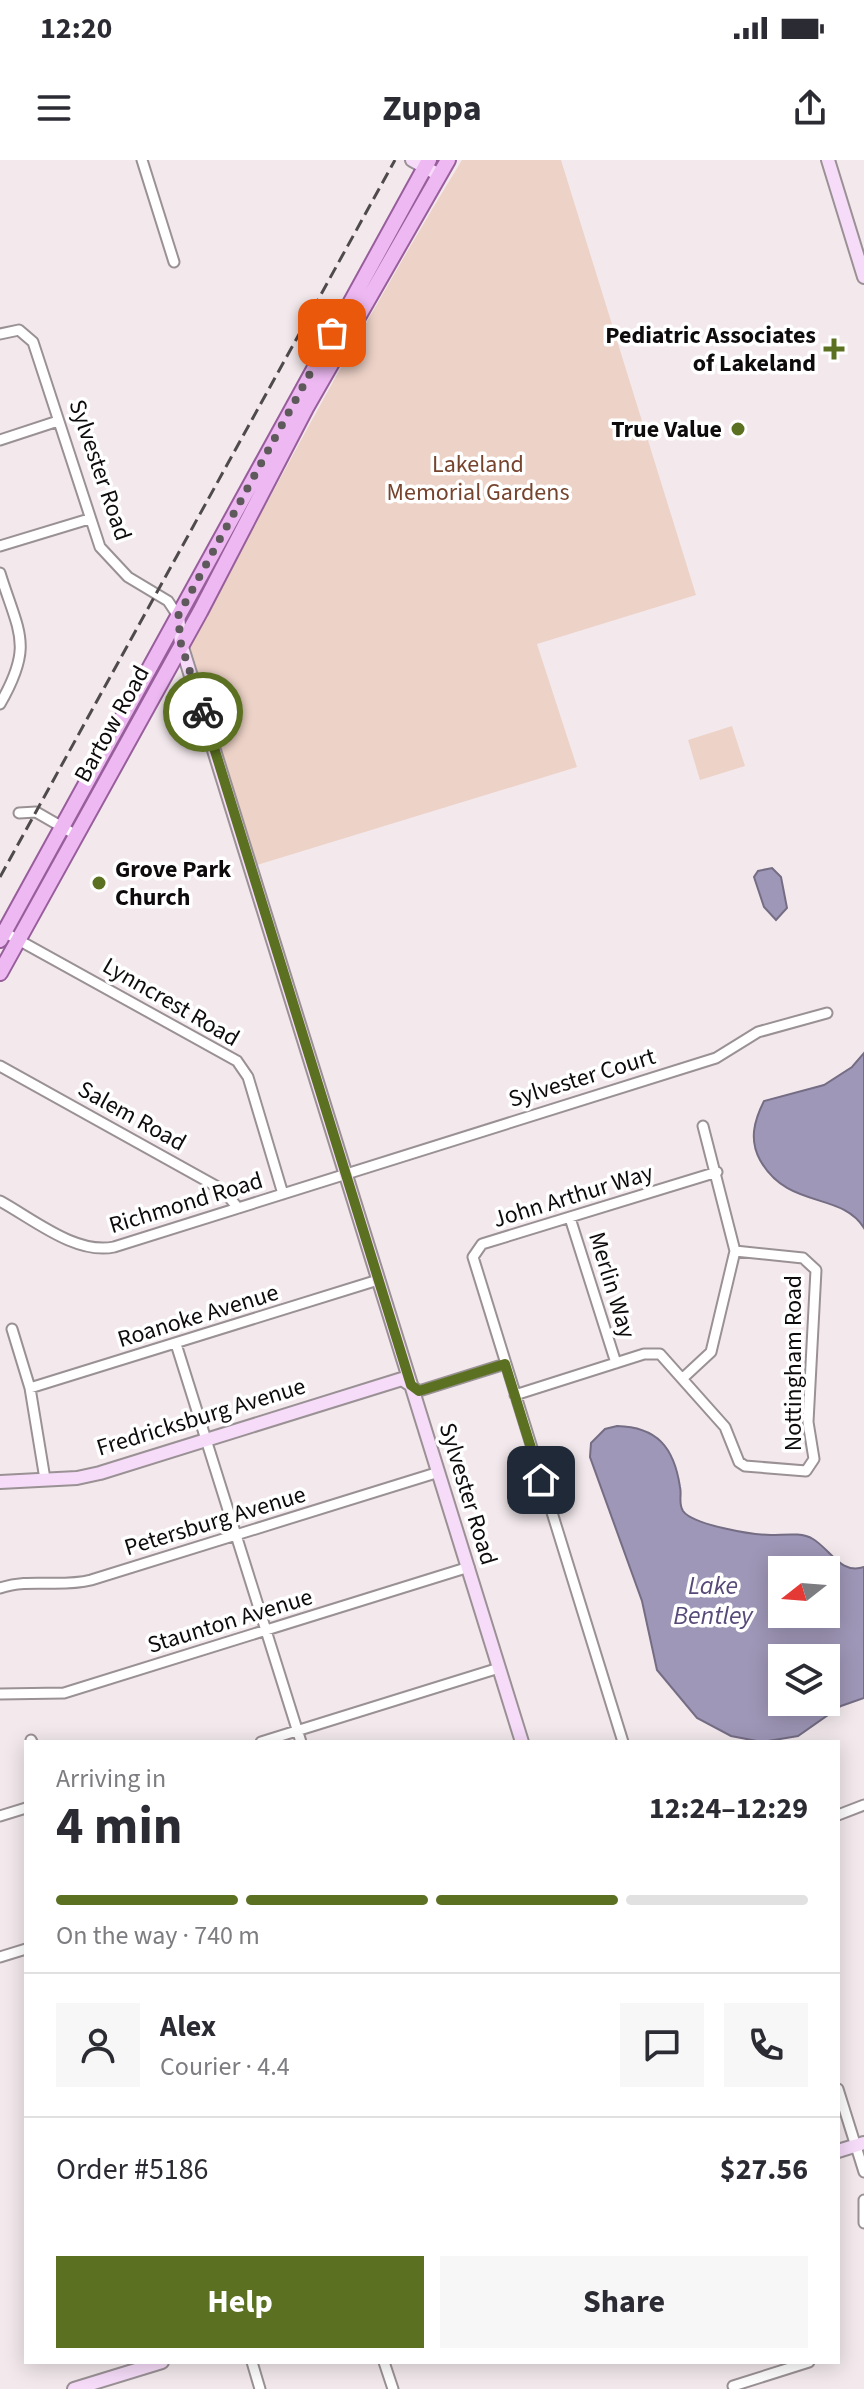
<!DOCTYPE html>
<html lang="en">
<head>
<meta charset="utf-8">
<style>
  :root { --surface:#fff; --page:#f7f7f7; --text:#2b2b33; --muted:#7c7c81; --line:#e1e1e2; --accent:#5b7121 }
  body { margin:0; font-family:"Source Sans 3",sans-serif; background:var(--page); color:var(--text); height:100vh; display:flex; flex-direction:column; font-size:30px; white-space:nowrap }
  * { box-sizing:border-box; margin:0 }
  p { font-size:26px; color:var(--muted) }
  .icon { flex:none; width:44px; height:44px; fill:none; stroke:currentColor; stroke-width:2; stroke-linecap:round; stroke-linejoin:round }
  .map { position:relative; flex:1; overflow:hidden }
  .details { position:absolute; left:24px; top:1580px; width:816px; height:624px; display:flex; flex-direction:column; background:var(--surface); border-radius:0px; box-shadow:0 4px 20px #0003 }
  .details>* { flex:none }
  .needle { width:52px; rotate:253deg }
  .fabs { position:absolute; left:768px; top:1396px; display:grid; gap:16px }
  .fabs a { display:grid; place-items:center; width:72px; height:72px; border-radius:0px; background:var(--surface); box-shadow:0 4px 20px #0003; font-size:40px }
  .pin { position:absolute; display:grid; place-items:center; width:68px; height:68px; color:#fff; margin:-34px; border-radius:16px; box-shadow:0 4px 12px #0006 }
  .courier { position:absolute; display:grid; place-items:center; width:80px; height:80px; margin:-40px; border:6px solid #5b7121; border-radius:50%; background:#fff; color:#222; box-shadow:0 2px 10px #0007 }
  .head em { font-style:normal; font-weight:700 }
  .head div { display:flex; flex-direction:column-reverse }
  .head { display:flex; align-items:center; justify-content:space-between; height:136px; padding:0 32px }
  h1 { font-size:52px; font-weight:700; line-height:60px }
  .bar { display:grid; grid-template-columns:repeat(4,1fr); gap:12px 8px; align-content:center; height:96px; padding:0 32px }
  .bar i { height:10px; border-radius:6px; background:var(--line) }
  .bar .current { background:var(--accent) }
  .bar p { grid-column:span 4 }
  .line { display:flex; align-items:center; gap:20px; padding:0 32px; border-top:2px solid var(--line) }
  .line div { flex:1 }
  .round { display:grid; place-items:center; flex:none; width:84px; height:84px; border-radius:0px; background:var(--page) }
  .action { display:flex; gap:16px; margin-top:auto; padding:16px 32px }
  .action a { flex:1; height:92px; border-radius:0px; background:var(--accent); color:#fff; font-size:32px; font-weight:700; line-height:92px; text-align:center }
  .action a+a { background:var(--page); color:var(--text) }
  .status { display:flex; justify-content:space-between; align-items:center; height:56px; padding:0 40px; background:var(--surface); direction:ltr }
  .status svg { height:22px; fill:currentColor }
  header { display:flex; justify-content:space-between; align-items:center; height:104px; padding:0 32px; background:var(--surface); font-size:36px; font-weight:700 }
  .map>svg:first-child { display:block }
  .green { fill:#edd2c7 }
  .water { fill:#9f97b7; stroke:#746d84; stroke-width:2; fill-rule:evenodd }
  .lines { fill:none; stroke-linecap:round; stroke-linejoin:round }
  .street-casing { stroke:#9a9195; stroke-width:13 }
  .secondary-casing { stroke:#9a9195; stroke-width:16 }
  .primary-casing { stroke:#985e9c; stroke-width:18 }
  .street { stroke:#fff; stroke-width:9 }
  .secondary { stroke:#f6dcf9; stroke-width:12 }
  .primary { stroke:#eeb9f2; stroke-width:14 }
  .rail { stroke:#4f4a4c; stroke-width:3; stroke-dasharray:12 6; stroke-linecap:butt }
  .done { stroke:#5e595b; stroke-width:8; stroke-dasharray:0 14.4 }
  .route { stroke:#5b7121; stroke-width:10 }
  .poi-dot { fill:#5b7121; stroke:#fff; stroke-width:3 }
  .labels { text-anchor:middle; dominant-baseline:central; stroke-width:7; stroke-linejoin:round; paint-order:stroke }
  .poi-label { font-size:24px; font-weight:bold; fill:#0e0b0c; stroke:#fff; text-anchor:end }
  .park-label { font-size:24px; fill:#76432d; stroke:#fff }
  .street-label { font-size:24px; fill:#0e0b0c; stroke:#fff }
  .water-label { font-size:26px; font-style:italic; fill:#574978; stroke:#fff }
</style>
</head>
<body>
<div class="status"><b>12:20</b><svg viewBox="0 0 49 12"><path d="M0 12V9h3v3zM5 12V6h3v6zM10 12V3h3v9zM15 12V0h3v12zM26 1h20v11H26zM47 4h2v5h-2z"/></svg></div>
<header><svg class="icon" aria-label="menu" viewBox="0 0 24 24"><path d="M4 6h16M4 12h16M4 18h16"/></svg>Zuppa<svg class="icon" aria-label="share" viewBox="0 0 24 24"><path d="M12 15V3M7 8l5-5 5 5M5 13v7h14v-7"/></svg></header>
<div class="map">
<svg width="864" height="2229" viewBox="0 0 864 2229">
  <rect width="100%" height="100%" fill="#f3e9ed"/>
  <!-- green -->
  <path class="green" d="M462,0h99l135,435 -159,49 40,123 -320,98 -67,-219c88,-164 175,-328 272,-486z
    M732,566l13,40 -45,14 -12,-40z"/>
  <!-- water -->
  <path class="water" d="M772,708l9,9 6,31 -11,12 -12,-13 -10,-30 4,-6z
    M864,893v175c-23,-37 -76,-18 -104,-68 -11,-20 -6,-39 4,-59l60,-16 28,-18z
    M617,1266c40,1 57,21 63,61 2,8 -2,16 3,24 10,14 70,24 88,24 14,0 30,-3 42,4 18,11 28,36 51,28v131l-23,8 -43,30 -36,6 -31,-6 -34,-18 -40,-48 -15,-69 -52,-144 1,-14 14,-14zM826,1410v44h-44v-44zM826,1498v44h-44v-44z"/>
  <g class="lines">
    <!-- street casing -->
    <g class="street-casing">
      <path id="street" d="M142,0l32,102
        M0,174l19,-4 14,12 67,205 28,30 40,24 10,15
        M0,280l58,-19
        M0,386l89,-27
        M0,413c19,61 34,72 0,131
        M19,653l17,-1 40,23
        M4,772l233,129 11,16 35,117
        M0,906l223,124 15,18
        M0,1041c33,18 76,54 114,46l602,-189 42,-26 69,-19
        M570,1058l46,145
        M12,1169l18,59 15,91
        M176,1184l125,398
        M683,1218l28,-26 24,-101 -32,-125
        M411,1225l8,6 86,-27
        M30,1228l348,-108
        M515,1235l129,-41h16l65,73 14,35 6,4 61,5 8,-12 -6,-37 8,-152 -13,-12 -68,-7
        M0,1428c30,-10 60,0 91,-8l348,-108
        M0,1534l64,-1 405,-126
        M31,1580l1,2
        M261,1582l238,-74
        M623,1582l-150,-485 9,-13 235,-72
        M838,1655l26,-10
        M0,1656l26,-8
        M0,1797l26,-8
        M838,1929l26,83
        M864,2040v23
        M252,2202l8,27
        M384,2202l9,27
        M733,2226l76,-24"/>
    </g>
    <!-- secondary casing -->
    <g class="secondary-casing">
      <path id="secondary" d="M412,0l27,15
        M828,0l36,117
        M178,456l3,28 341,1098
        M0,1322l77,-4 23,-5 302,-94 9,6
        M838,1991l26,-8
        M74,2229l88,-27"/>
    </g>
    <!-- primary casing -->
    <g class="primary-casing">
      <path id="primary" d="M0,780l429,-780
        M0,813l200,-361 106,-204 142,-248"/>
    </g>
    <!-- street -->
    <use href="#street" class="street"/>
    <!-- secondary -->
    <use href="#secondary" class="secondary"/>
    <!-- primary -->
    <use href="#primary" class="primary"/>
    <!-- rail -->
    <path class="rail" d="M0,717l395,-717"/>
  </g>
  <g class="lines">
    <!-- done -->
    <path class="done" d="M203,552l-22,-68 -3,-28 154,-283"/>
    <!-- route -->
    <path class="route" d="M203,552l208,673 8,6 86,-27 36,116"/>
  </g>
  <!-- markers -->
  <g class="poi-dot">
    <path d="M830 177h8v8h8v8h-8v8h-8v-8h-8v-8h8z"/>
    <circle cx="738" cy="269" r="8"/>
    <circle cx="99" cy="723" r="8"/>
  </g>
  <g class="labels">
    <!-- poi labels -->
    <g class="poi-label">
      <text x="816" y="175">Pediatric Associates<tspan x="816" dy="28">of Lakeland</tspan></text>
      <text x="722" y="269">True Value</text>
      <text x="115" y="709" text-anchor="start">Grove Park<tspan x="115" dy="28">Church</tspan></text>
    </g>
    <!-- park labels -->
    <g class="park-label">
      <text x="478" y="304">Lakeland<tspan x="478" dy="28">Memorial Gardens</tspan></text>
    </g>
    <!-- street labels -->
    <g class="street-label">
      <text transform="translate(100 310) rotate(71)">Sylvester Road</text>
      <text transform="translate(112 564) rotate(-61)">Bartow Road</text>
      <text transform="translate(171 842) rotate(30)">Lynncrest Road</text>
      <text transform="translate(582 918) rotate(-17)">Sylvester Court</text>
      <text transform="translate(132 956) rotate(29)">Salem Road</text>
      <text transform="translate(573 1036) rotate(-17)">John Arthur Way</text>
      <text transform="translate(186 1043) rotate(-17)">Richmond Road</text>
      <text transform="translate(612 1125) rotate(73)">Merlin Way</text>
      <text transform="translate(198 1156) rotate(-17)">Roanoke Avenue</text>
      <text transform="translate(793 1203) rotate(-90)">Nottingham Road</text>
      <text transform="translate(201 1257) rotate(-17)">Fredricksburg Avenue</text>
      <text transform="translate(468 1334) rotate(73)">Sylvester Road</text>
      <text transform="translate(215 1361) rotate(-17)">Petersburg Avenue</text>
      <text transform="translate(230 1461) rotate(-17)">Staunton Avenue</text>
    </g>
    <!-- water labels -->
    <g class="water-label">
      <text x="713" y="1425">Lake<tspan x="713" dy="30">Bentley</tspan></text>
    </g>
  </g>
</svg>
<div class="fabs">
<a><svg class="needle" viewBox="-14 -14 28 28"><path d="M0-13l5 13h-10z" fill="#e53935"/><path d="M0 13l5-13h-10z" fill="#7c7c81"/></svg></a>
<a><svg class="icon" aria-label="layers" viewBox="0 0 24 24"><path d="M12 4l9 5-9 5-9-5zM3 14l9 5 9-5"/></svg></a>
</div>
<div class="pin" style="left:332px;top:173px;background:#ea580c"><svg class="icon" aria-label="bag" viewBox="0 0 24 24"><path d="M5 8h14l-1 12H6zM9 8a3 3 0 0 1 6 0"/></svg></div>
<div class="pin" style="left:541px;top:1320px;background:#1f2937"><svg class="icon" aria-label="home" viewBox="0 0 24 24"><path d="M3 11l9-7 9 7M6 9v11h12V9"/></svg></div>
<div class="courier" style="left:203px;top:552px"><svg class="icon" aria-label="bike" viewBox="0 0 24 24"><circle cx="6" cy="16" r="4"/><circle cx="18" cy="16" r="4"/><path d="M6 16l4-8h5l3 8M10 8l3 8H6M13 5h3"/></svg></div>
<section class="details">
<div class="head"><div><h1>4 min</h1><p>Arriving in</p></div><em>12:24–12:29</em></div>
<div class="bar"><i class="current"></i><i class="current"></i><i class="current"></i><i></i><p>On the way · 740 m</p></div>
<div class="line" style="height:144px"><a class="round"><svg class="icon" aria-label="person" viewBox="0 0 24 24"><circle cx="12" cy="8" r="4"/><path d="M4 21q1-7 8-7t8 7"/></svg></a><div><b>Alex</b><p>Courier · 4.4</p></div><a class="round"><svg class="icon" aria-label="chat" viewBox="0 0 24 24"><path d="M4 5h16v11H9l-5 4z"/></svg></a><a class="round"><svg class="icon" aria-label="phone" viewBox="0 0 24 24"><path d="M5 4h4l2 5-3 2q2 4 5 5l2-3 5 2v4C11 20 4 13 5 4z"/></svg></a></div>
<div class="line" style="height:104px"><div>Order #5186</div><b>$27.56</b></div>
<div class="action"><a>Help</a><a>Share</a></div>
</section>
</div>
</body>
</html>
